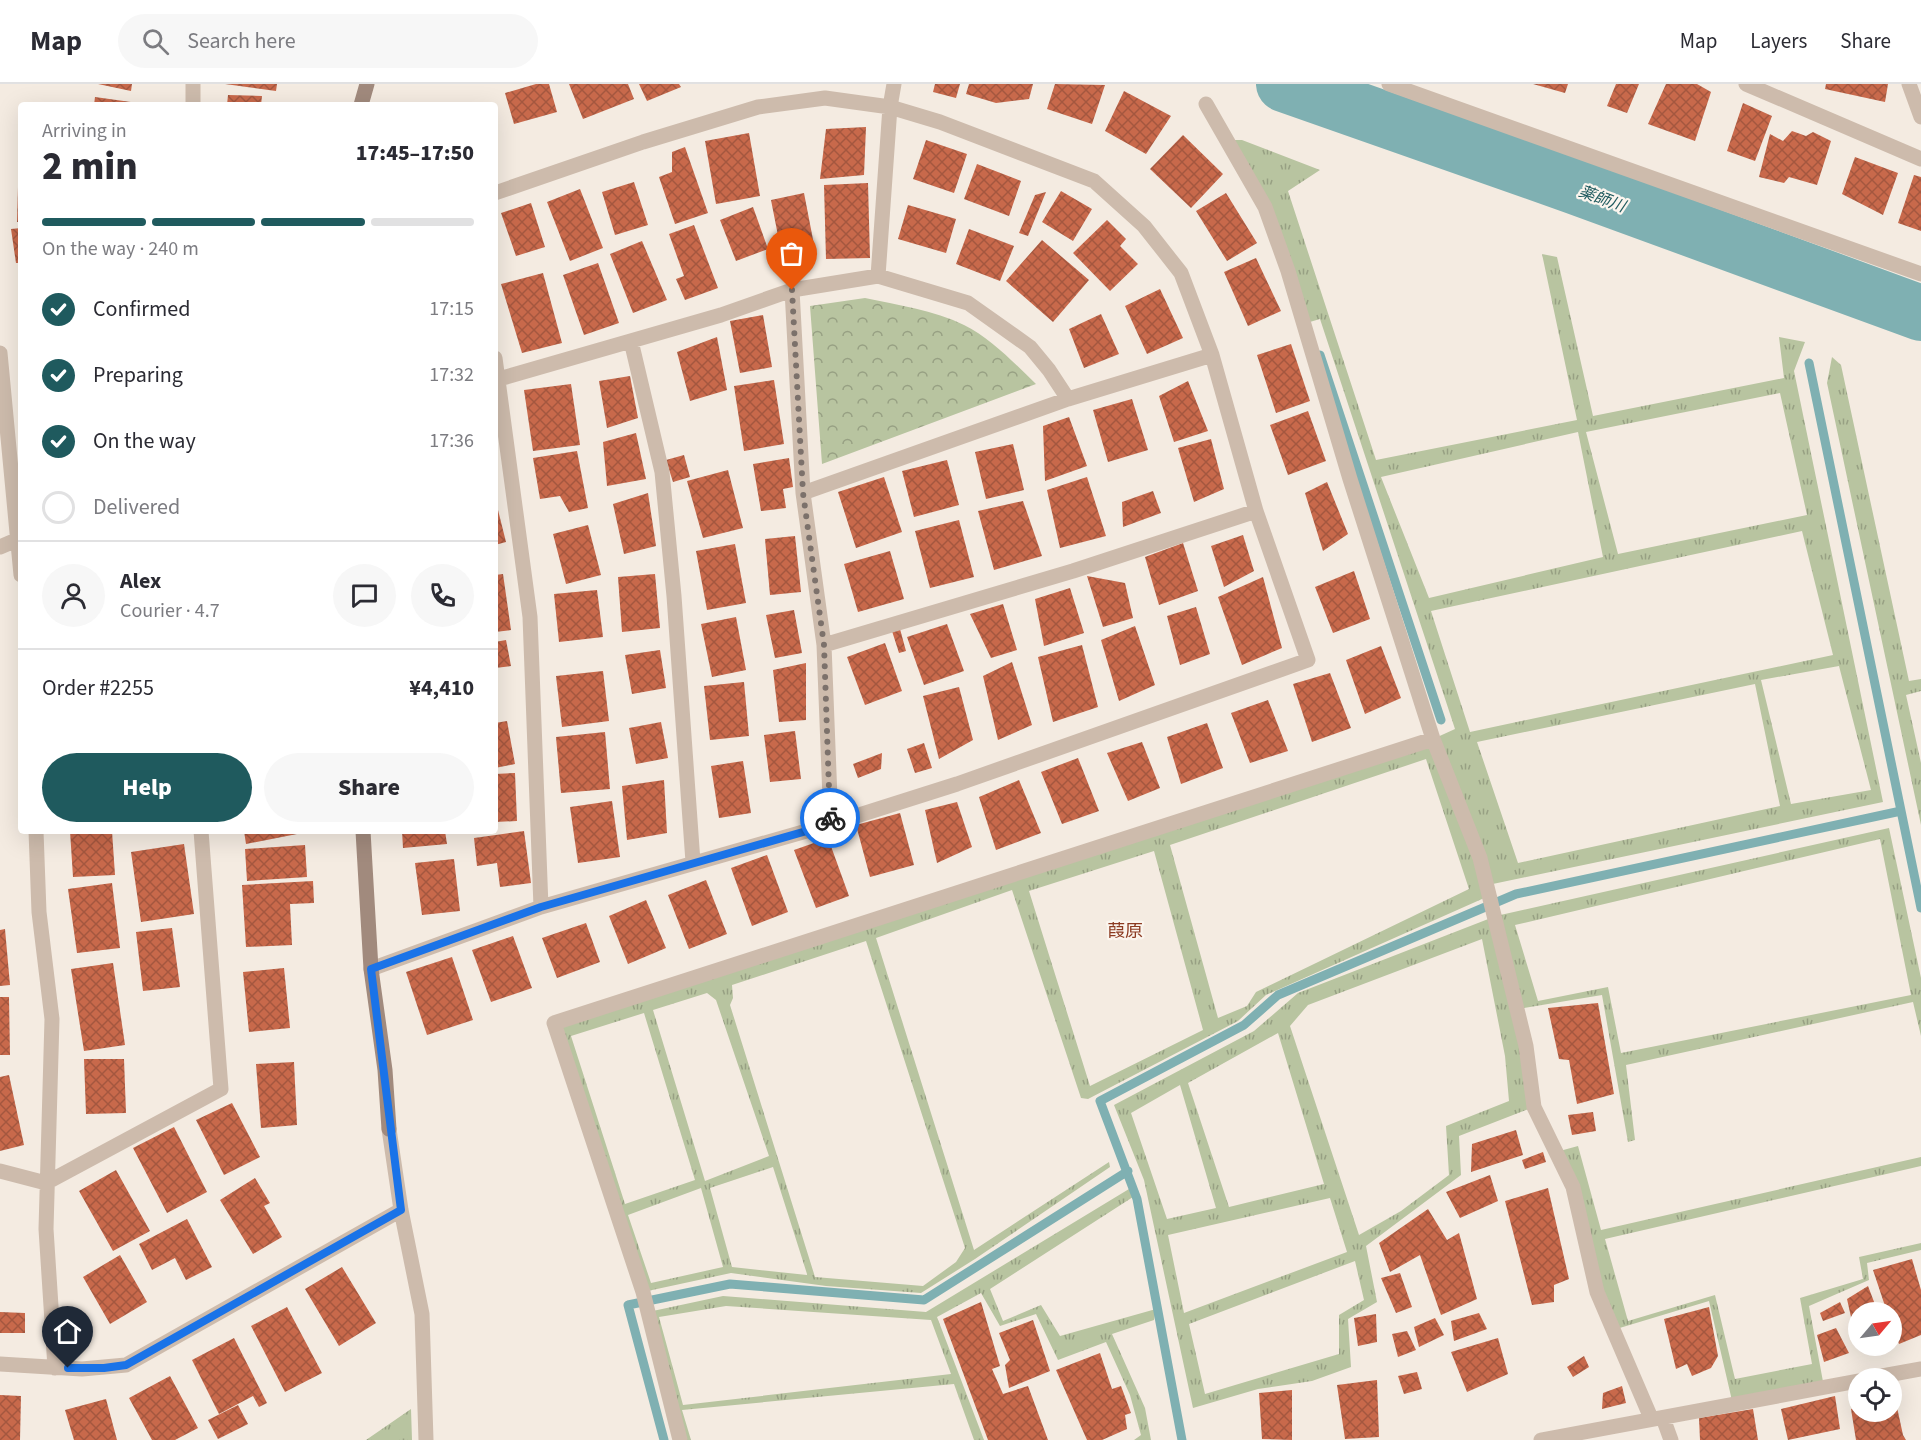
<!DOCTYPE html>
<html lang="en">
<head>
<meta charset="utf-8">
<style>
  :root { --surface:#fff; --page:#f7f7f7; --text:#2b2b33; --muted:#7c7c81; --line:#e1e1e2; --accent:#1f5a5e }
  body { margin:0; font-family:"Source Sans 3","Noto Sans JP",sans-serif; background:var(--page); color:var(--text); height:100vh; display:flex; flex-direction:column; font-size:22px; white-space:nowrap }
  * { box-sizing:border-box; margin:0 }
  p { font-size:20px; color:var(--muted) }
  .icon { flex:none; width:33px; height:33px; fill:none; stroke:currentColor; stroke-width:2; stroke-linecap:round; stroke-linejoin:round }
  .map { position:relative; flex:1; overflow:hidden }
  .panel { position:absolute; left:18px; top:18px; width:480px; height:732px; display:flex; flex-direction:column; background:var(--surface); border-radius:6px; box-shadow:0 6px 24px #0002 }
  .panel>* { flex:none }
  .needle { width:39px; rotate:61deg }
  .controls { position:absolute; left:1848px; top:1218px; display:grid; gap:12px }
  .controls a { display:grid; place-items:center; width:54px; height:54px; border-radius:50%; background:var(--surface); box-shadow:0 6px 24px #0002; font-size:30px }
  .pin { position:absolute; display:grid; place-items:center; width:51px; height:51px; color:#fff; margin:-62px -26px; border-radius:50% 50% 50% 0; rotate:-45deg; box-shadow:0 0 6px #0007 }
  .pin .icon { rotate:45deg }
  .courier { position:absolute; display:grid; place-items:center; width:60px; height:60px; margin:-30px; border:4px solid #1a73e8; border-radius:50%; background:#fff; color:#222; box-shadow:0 2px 8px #0007 }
  .headline em { font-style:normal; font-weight:800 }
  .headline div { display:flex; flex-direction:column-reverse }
  .headline { display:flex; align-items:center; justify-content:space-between; height:102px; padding:0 24px }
  h1 { font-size:39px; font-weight:800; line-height:45px }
  .bar { display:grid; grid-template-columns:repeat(4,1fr); gap:9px 6px; align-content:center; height:72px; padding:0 24px }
  .bar i { height:8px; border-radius:4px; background:var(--line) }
  .bar .active { background:var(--accent) }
  .bar p { grid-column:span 4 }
  .line { display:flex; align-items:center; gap:15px; padding:0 24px; border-top:2px solid var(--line) }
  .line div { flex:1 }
  .round { display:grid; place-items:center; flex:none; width:63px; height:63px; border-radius:32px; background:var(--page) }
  ol { padding:0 24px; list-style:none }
  li { display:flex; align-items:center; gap:18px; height:66px }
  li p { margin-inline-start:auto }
  li .icon { padding:6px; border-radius:50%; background:var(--accent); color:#fff; stroke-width:4 }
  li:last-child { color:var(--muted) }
  li i { width:33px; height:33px; border:3px solid var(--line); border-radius:50% }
  .action { display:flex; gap:12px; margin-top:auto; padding:12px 24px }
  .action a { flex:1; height:69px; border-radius:36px; background:var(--accent); color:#fff; font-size:24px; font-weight:800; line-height:69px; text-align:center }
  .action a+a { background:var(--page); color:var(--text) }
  header { display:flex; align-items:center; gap:36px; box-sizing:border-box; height:84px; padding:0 30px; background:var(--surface); border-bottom:2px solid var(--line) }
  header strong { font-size:28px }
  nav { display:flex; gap:33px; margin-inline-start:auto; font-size:21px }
  .search { width:420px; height:54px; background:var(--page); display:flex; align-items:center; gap:15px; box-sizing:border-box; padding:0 21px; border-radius:33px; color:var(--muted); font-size:22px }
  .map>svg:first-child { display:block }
  .grass { fill:url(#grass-tufts); fill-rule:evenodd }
  .park { fill:url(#park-crowns) }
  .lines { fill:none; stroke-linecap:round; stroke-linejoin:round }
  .stream { stroke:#7fb0b2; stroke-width:9 }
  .river { stroke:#7fb0b2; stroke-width:56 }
  .building { fill:url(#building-cross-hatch) }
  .lane { stroke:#cdbbac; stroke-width:15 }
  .street { stroke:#cdbbac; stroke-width:15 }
  .secondary { stroke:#a18a7d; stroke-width:15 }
  .done { stroke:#7c716b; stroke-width:6; stroke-dasharray:0 10.8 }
  .route { stroke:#1a73e8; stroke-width:8 }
  .labels { text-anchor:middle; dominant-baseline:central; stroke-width:4.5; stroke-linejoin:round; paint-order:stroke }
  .water-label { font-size:16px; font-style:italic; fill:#1f5a5e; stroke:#fbf5ee }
  .quarter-label { font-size:18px; fill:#8c3b22; stroke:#fbf5ee }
</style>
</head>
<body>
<header>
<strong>Map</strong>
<div class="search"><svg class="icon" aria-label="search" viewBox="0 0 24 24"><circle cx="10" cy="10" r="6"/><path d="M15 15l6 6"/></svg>Search here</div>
<nav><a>Map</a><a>Layers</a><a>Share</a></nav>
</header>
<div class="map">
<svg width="1921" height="1356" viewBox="0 0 1921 1356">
  <defs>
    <pattern id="grass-tufts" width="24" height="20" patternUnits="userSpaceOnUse" patternTransform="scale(1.5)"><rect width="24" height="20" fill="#b8c4a0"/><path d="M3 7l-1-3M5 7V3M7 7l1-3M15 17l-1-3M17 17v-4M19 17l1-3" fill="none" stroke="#97a083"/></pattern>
    <pattern id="park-crowns" width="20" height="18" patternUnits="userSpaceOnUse" patternTransform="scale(1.5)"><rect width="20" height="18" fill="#b8c4a0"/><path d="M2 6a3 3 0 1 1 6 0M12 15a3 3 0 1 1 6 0" fill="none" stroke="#97a083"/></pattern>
    <pattern id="building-cross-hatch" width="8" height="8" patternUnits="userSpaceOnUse" patternTransform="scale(1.5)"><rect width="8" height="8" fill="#c8694b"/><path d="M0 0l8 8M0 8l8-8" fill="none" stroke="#a4573f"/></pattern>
  </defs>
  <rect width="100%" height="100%" fill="#f4ebe1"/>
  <!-- grass -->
  <path class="grass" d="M1227,56h15l78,30 -32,21 88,269 201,-40 -35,-166 15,3 36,159 191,-38 -5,-41 26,5 -11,29 89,431 -395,83 3,10 -225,100 -28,26 -150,78 -7,-1 -69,-208 -136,48 98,312 135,-88 1,5 -135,92 -54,34 -95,-7 -95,-13 -88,19 -89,-269 879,-284 22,-10 -135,-410 -17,5 -15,-53zM1780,309l27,122 -189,39 -32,-122zM1578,348l25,125 -174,41 -48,-121zM1802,447l31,124 -363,77 -39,-121zM1839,582l32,124 -80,14 -30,-124zM1755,600l25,122 -262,57 -41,-121zM1426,675l43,130 -213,103 -9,14 -29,12 -48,-173zM1154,767l49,179 -113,56 -61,-195zM866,857l99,307 -9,14 -33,24 -108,-9 -85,-272 3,-7 -1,-13zM707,909l9,7 53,156 -64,25 -52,-171zM644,929l51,167 -70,24 -54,-168zM773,1083l34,107v1l-75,-8 -22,-79zM701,1104l22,79 -72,16 -23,-68z
    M1832,273l9,8 68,316 12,-2v12l-15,4 15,68v62l-94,-442z
    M1889,744l32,150v58l-8,-34 -287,63 9,75 -7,2 -26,-147 -84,14 16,98 -75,29 2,39 -95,71 11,56 -29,17 3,48 -39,14 -54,8 -65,19 -49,-228 -30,-75 140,-74 44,-38 198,-77zM1880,755l31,156 -290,58 -13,-66 -70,14 -23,-76zM1482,855l23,117 4,45 -63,25 3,49 -48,36 -42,24 -69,-209 18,-21zM1278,949l46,151 -95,23 -41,-124zM1180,1001l36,123 -49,11 -36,-106zM1330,1114l17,54 -163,61 -16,-78zM1355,1177l9,39 -25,15v39l-134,40 -16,-70z
    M1578,1062l23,84 320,-73v9l-316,73 23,82 87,-26 20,84 77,-15 -12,-66 63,-19 -4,-22 62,-14v7l-54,13 2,17 -60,26 15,81 -91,18 -24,-104 -96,29 -57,-178z
    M1129,1105l4,8 -143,92 13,32 38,-16 19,31 96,-27 -2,11 -42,14 33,74 6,32h-17l7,-5 -11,-40 -24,-53 -48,18 -22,-46 -36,12 -19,-33 -44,24 47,123h-10l-20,-56 -272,26 9,30h-11l-32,-128 75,-16 203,16zM726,1222l205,14 20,54 -268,31 -24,-88z
    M411,1325l1,31h-46z"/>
  <!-- park -->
  <path class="park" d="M865,214c32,7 69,12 99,27 28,14 50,38 72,59l-214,80 -12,-158z"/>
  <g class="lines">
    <!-- stream -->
    <path class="stream" d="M1320,271l121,365
      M1809,279l112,545
      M664,1356l-36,-135 102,-21 194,16 204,-129
      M1182,1356l-45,-241 -37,-98 144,-76 34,-30 238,-101 385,-83"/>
    <!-- river -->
    <path class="river" d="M1284,0l290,102 347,127"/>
  </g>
  <!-- building -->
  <path class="building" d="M98,0h34l-1,7z
    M225,0h52l-1,7z
    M536,0h13l8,28 -43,12 -9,-31z
    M569,0h59l6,15 -51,20z
    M639,0h40l2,3 -34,14z
    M935,0h25l-4,14 -23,-6z
    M969,0h64l-4,15 -33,4 -30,-9z
    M1055,0l50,1 -13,39 -45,-15z
    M1533,0h35l-3,9z
    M1616,0h23l-12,29 -20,-7z
    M1666,0h31l14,8 -16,49 -47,-17z
    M1826,0h62l-3,18 -60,-13z
    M1124,7l47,25 -25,38 -41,-23z
    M228,11l34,1 -1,9h-34z
    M95,13l43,6v2h-44z
    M1743,19l29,13 -17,45 -28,-10z
    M866,43l-2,48 -44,4 6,-50z
    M1792,47l14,5 7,-4 18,9 -14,44 -28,-8 -5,6 -25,-6 11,-43 13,7z
    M749,49l11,63 -44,8 -11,-63z
    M1183,51l40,39 -32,34 -41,-39z
    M926,56l41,14 -13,39 -41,-14z
    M685,63l23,66 -33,11 -16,-47 13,-5v-20z
    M1855,73l43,16 -15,42 -41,-21z
    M977,80l44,17 -12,35 -45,-17z
    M1914,91l7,2v54l-23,-8z
    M634,98l14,43 -33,10 -13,-43z
    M868,99l2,75 -44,1 -2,-74z
    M18,103h3v35h-4z
    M580,105l23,59 -33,13 -23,-59z
    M1061,107l31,18 -19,32 -31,-19z
    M1046,108l-18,44 -9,-3 16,-38z
    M804,109l12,62 -33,6 -12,-61z
    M1226,109l31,50 -30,18 -31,-50z
    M531,119l14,44 -29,9 -15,-43z
    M908,121l48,14 -10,34 -48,-14z
    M753,123l15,42 -32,12 -16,-41z
    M1107,136l19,19 -6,7 18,18 -28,27 -37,-38z
    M694,141l24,63 -33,12 -9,-21 8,-3 -15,-42z
    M21,144v35h-5l-5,-34z
    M969,145l45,17 -14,35 -44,-17z
    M1042,156l47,40 -36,42 -47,-41z
    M642,157l25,59 -34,13 -23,-59z
    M1256,174l25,53 -33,15 -24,-54z
    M598,179l21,60 -35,12 -21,-60z
    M543,189l19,70 -40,10 -21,-69z
    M1160,205l23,49 -36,16 -22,-48z
    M1101,230l18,40 -35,14 -15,-39z
    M763,231l9,52 -32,6 -10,-52z
    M717,253l10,53 -37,11 -13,-49z
    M1291,260l19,57 -34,12 -19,-58z
    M630,292l8,42 -31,10 -8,-47z
    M774,296l10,64 -40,7 -10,-65z
    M1188,297l20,50 -34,11 -15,-46z
    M571,300l9,61 -47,6 -9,-61z
    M1132,315l16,51 -40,12 -15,-52z
    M1308,327l18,50 -38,14 -18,-50z
    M1069,333l18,49 -42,15 -2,-55z
    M636,349l10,46 -39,7 -4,-44z
    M1211,355l13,50 -30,13 -16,-54z
    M1013,360l11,46 -38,9 -11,-47z
    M577,367l11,57 -19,4 -9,-16 -20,3 -7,-41z
    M684,371l6,22 -17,5 -7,-22z
    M789,374l4,29 -10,2 3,19 -25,3 -8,-47z
    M947,376l12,45 -45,12 -12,-46z
    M728,386l15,58 -40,10 -16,-57z
    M884,393l18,55 -46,16 -18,-56z
    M1087,393l19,59 -46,12 -13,-58z
    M1327,398l21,52 -25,17 -18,-58z
    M1153,407l8,22 -38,14 -1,-25z
    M648,409l8,53 -32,8 -11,-50z
    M1023,417l19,55 -48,14 -16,-59z
    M496,418l10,40 -11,3v-42z
    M959,436l15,57 -44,11 -15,-57z
    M588,441l13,50 -35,9 -13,-50z
    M1243,451l11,36 -30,16 -13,-41z
    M795,452l6,56 -31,3 -5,-56z
    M1183,459l15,48 -39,14 -14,-48z
    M735,460l11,59 -39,7 -11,-59z
    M890,467l14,48 -46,13 -14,-48z
    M1354,487l16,48 -37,14 -18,-46z
    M503,490l8,56 -16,2v-57z
    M655,490l5,54 -38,4 -4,-55z
    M1087,492l38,7 8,35 -30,9z
    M1263,493l19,71 -40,17 -24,-68z
    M1070,504l14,45 -40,13 -9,-47z
    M597,506l6,47 -44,5 -5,-48z
    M1003,520l14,46 -26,8 -21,-44z
    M1196,523l14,47 -30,11 -13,-49z
    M794,526l8,43 -27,5 -9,-43z
    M736,533l10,53 -34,7 -11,-53z
    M947,540l17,47 -40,14 -17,-48z
    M1135,542l20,59 -36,16 -18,-61z
    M900,545l6,22 -7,2 -7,-22z
    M506,556l5,26 -16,2v-26z
    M885,559l17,48 -37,14 -18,-48z
    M1082,561l16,62 -45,15 -15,-65z
    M1381,562l20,52 -36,16 -19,-54z
    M660,566l6,38 -34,6 -7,-39z
    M1012,578l20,63 -34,15 -15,-64z
    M806,579v57l-27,2 -6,-52z
    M603,587l6,50 -47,6 -6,-51z
    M1330,589l21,55 -39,14 -19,-58z
    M744,598l5,54 -39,4 -6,-54z
    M959,603l14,53 -34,19 -16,-63z
    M1268,616l20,51 -38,12 -19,-50z
    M507,637l8,43 -20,4v-45z
    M661,638l7,36 -32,6 -7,-36z
    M1207,639l16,45 -42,16 -14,-47z
    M795,647l6,48 -31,3 -6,-47z
    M605,648l5,57 -49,4 -5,-56z
    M1142,658l18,46 -32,13 -21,-48z
    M924,659l8,25 -17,5 -8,-24z
    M882,669l-1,16 -23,9 -5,-14z
    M1078,674l21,53 -37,13 -21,-52z
    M743,677l8,52 -32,5 -8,-52z
    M515,689l2,48 -22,1v-48z
    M664,696l3,53 -40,7 -5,-54z
    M1019,696l22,53 -45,17 -17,-53z
    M612,717l8,56 -42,6 -8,-56z
    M957,718l15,45 -35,16 -12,-53z
    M900,729l14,52 -44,12 -14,-52z
    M70,747h42l3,44 -42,2z
    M244,747h52l1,3 -51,10z
    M402,747h43l2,13 -44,4z
    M524,747l7,52 -31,4 -3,-24 -20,3 -3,-28z
    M828,754l21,58 -33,12 -22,-58z
    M184,760l10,70 -53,8 -10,-70z
    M305,761l2,32 -60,4 -2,-32z
    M767,771l21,57 -36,14 -21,-58z
    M454,775l6,52 -38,4 -7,-52z
    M706,796l21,54 -38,15 -21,-54z
    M313,797l1,22 -24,1 2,41 -46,2 -4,-62z
    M112,799l8,65 -43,5 -9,-64z
    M646,816l20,48 -38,16 -19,-48z
    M586,839l14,39 -43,16 -15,-40z
    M172,844l8,59 -37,4 -7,-59z
    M5,845l5,56 -10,1v-56z
    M513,852l19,52 -41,14 -19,-52z
    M452,873l21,63 -46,15 -21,-63z
    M113,879l12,82 -41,6 -13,-82z
    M284,884l6,60 -41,4 -6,-60z
    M0,913h9l1,58h-10z
    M1598,919l16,91 -37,10 -8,-44 -10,-1 -11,-51z
    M84,975h40l2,54 -40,1z
    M294,978l3,63 -36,3 -5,-64z
    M9,991l15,70 -24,6v-74z
    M232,1019l28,54 -36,18 -28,-55z
    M1593,1028l3,19 -24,4 -4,-20z
    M174,1043l33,65 -40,21 -34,-65z
    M1516,1046l7,25 -52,17 1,-28z
    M1543,1068l3,10 -21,7 -3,-9z
    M116,1086l34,61 -37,20 -34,-60z
    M1490,1091l8,26 -38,17 -14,-26z
    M255,1094l15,25 -6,3 18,31 -29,17 -33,-54z
    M1548,1104l21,91 -15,6v17l-22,3 -27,-104z
    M1428,1125l19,31 12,-7 18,66 -36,16 -21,-60 -30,17 -11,-29z
    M187,1135l25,48 -26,13 -11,-22 -23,12 -13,-26z
    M120,1171l27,47 -37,22 -27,-47z
    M1912,1175l9,31v45l-22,9 -7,-20v-12h-5l-14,-42z
    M342,1183l34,56 -37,23 -34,-57z
    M1400,1189l12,34 -16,6 -15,-35z
    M1868,1202l8,21 -25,10 -4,-18z
    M981,1218l19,64 -8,3 11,25 25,-8 20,54h-60l-45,-121z
    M1840,1218l5,11 -22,8 -3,-8z
    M287,1223l35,66 -37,19 -34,-66z
    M1709,1223l9,49 -7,12 -19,8 -5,-12 -11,5 -12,-50z
    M0,1228l25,1v20h-25z
    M1479,1229l8,16 -33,12 -3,-20z
    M1376,1230l1,28 -19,4 -4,-28z
    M1435,1234l9,17 -25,12 -5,-20z
    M1033,1236l17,51 -41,17 -4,-23 5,-5 -11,-27z
    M1836,1244l13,25 -25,9 -7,-27z
    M1407,1247l9,19 -18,7 -6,-23z
    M234,1254l33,65 -8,4 -6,-11 -34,18 -27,-54z
    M1498,1254l10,36 -41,18 -16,-40z
    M1100,1269l12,36 9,-3 10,27 -6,2 2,14 -25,11h-15l-31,-70z
    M1584,1272l5,11 -16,10 -6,-10z
    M1417,1288l5,17 -18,5 -6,-18z
    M170,1292l28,52 -23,12h-23l-23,-42z
    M1377,1296l2,57 -34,2 -8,-54z
    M1622,1302l4,17 -24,6 1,-16z
    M1292,1306v50l-30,-1 -3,-46z
    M0,1311l21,1 -1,44h-20z
    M1835,1312l5,33 -52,11 -7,-31z
    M1895,1314l8,37 3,5h-50l-5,-31 7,-2v5h34v-13z
    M106,1315l11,41h-43l-9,-30z
    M238,1321l10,19 -30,15 -10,-19z
    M1753,1325l5,31h-58l-1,-22z"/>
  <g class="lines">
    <!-- lane -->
    <path class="lane" d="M890,23l4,-23"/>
    <!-- street -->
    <path class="street" d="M193,0v21
      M1389,0l532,190
      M1746,0l175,75
      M1909,0l12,33
      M1206,20l59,103 23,64 62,208 83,260 47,119 46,188 8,61 39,80 24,105 54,126
      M878,192l12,-169
      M792,206l11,203 21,152 7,179
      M631,257l31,131 12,124 19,266
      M0,269l21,222
      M495,274l35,259 11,290
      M499,295l222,-64 71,-25 86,-14 90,27 62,44 19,23 19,29
      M803,409l265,-94 144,-44
      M0,463l21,-9
      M824,561l249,-74 183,-60
      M36,747l3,81 13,107 -6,210 9,139
      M371,885l170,-62 290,-83 126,-40 351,-124 -52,-149 -44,-156 -31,-82 -37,-47 -50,-45 -154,-59 -50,-15 -65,-9 -67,9 -115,35 -148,51
      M389,1045l12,81 21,104 4,126
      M0,1087l46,12 175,-94 -20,-258
      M0,1280l82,5 44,-4 275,-155
      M1871,1294l50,-9
      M1663,1334l8,22
      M680,1356l-37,-148 -89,-269 879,-284
      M1541,1356l317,-59"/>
    <!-- secondary -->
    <path class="secondary" d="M361,21l6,-21
      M363,747l8,138 14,101 4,59"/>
  </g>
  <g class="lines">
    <!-- done -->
    <path class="done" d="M792,206l11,203 21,152 6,173"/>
    <!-- route -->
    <path class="route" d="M68,1284h36l22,-3 275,-155 -30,-241 170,-62 290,-83 -1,-6"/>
  </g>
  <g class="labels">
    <!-- water labels -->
    <g class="water-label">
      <text transform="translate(1602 115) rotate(20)">薬師川</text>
    </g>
    <!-- quarter labels -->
    <g class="quarter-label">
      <text x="1125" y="847">葭原</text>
    </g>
  </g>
</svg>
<div class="controls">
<a><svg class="needle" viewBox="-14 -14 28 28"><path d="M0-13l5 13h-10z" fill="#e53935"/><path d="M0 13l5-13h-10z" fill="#7c7c81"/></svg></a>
<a><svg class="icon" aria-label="locate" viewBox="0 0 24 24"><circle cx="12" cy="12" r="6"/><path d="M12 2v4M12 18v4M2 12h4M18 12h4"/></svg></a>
</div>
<div class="pin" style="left:792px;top:206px;background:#ea580c"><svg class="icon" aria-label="bag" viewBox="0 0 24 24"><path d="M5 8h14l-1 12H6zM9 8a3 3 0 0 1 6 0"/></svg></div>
<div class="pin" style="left:68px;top:1284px;background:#1f2937"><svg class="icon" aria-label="home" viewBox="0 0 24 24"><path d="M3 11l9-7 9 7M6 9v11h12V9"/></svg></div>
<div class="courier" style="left:830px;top:734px"><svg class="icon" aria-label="bike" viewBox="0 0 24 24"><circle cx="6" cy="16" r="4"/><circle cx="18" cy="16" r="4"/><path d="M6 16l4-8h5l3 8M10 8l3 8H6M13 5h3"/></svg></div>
<section class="panel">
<div class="headline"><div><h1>2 min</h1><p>Arriving in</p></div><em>17:45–17:50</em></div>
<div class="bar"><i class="active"></i><i class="active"></i><i class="active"></i><i></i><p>On the way · 240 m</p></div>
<ol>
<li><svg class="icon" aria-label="check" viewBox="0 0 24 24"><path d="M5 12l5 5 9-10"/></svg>Confirmed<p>17:15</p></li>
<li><svg class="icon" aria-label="check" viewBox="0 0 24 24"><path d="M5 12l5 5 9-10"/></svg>Preparing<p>17:32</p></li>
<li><svg class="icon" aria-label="check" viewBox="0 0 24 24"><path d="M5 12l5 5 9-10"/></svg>On the way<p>17:36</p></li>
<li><i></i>Delivered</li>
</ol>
<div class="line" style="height:108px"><a class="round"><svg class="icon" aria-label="person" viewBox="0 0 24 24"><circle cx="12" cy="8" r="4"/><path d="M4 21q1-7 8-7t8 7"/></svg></a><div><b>Alex</b><p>Courier · 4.7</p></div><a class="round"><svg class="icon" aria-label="chat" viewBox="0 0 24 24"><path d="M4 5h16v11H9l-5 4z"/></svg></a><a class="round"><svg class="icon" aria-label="phone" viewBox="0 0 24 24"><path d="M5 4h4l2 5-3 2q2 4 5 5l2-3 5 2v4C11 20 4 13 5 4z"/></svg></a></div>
<div class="line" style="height:78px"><div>Order #2255</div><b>¥4,410</b></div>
<div class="action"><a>Help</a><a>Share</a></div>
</section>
</div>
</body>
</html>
